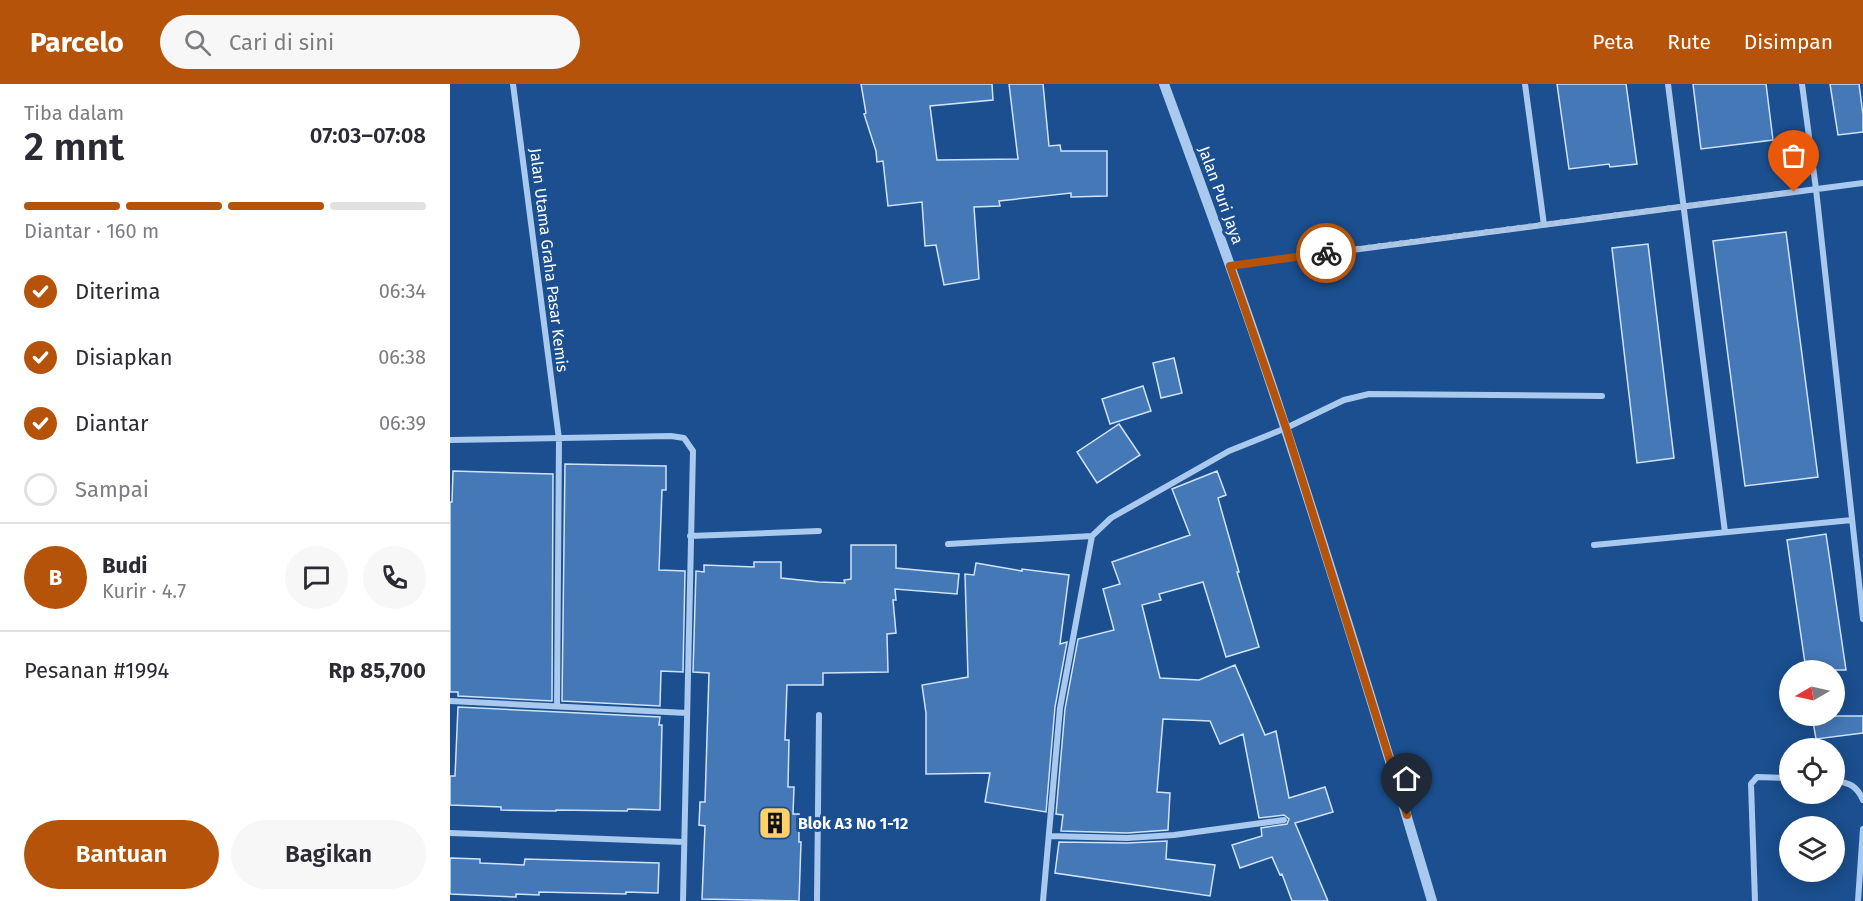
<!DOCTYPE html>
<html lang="id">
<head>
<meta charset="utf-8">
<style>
  :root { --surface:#fff; --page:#f7f7f7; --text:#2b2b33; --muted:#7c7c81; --line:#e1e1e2; --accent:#b45309 }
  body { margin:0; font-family:"Fira Sans",sans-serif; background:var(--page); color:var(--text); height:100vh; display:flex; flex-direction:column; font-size:22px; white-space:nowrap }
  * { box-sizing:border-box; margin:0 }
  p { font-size:20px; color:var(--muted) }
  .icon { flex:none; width:33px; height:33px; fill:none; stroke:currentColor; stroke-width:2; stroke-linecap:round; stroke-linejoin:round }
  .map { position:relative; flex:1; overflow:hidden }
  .panel { display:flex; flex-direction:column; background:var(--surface); width:450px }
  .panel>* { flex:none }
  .needle { width:39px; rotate:261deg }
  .controls { position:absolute; left:1329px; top:576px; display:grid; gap:12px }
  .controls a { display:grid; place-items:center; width:66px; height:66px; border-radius:50%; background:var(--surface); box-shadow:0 3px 15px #0003; font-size:30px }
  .pin { position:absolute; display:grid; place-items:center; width:51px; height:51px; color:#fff; margin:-62px -26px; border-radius:50% 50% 50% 0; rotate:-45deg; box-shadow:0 0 6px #0007 }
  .pin .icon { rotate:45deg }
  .courier { position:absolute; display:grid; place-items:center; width:60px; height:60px; margin:-30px; border:4px solid #b45309; border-radius:50%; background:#fff; color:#222; box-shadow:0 2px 8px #0007 }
  .summary em { font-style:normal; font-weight:600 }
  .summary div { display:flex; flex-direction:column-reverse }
  .summary { display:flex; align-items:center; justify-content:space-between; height:102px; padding:0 24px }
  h1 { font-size:39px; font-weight:600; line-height:45px }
  .bar { display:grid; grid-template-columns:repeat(4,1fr); gap:9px 6px; align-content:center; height:72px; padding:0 24px }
  .bar i { height:8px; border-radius:4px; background:var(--line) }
  .bar .active { background:var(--accent) }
  .bar p { grid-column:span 4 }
  .line { display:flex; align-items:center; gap:15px; padding:0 24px; border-top:2px solid var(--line) }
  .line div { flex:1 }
  .round { display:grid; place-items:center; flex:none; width:63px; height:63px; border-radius:32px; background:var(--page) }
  ol { padding:0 24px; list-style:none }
  li { display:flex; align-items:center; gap:18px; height:66px }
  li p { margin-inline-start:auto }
  li .icon { padding:6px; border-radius:50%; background:var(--accent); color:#fff; stroke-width:4 }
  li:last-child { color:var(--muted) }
  li i { width:33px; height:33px; border:3px solid var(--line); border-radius:50% }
  .button { display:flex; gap:12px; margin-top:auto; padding:12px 24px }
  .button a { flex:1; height:69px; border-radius:36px; background:var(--accent); color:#fff; font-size:24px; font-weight:600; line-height:69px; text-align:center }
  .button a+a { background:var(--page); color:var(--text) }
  header { display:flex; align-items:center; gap:36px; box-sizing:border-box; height:84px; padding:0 30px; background:var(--accent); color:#fff }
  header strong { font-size:28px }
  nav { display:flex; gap:33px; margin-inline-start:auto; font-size:21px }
  .search { width:420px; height:54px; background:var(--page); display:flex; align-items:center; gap:15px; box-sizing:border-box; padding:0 21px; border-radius:33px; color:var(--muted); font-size:22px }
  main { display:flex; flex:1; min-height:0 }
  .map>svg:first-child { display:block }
  .building { fill:#4478b7; stroke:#cfe3fa; stroke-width:1.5 }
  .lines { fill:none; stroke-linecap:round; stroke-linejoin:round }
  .minor { stroke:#a9c9ee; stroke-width:6 }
  .tertiary { stroke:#a9c9ee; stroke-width:10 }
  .done { stroke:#afc1d8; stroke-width:6; stroke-dasharray:0 10.8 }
  .route { stroke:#b45309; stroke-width:8 }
  .labels { text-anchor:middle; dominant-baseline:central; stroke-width:6; stroke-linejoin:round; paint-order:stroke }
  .street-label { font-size:16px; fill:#fff; stroke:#1b4f8f }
  .poi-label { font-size:16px; font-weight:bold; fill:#fff; stroke:#1b4f8f; text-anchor:start }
</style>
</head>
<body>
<header>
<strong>Parcelo</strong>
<div class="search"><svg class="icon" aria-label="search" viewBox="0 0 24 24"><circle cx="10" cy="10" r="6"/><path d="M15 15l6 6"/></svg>Cari di sini</div>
<nav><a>Peta</a><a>Rute</a><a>Disimpan</a></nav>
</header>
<main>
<section class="panel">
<div class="summary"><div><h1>2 mnt</h1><p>Tiba dalam</p></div><em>07:03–07:08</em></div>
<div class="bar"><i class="active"></i><i class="active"></i><i class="active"></i><i></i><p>Diantar · 160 m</p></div>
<ol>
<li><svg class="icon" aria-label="check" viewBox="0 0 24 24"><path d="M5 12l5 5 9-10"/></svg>Diterima<p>06:34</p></li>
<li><svg class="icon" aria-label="check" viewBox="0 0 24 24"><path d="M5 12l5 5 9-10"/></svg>Disiapkan<p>06:38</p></li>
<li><svg class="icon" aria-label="check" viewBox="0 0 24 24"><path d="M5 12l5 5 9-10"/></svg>Diantar<p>06:39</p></li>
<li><i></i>Sampai</li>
</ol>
<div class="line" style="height:108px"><b class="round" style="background:var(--accent);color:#fff">B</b><div><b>Budi</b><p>Kurir · 4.7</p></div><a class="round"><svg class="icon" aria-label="chat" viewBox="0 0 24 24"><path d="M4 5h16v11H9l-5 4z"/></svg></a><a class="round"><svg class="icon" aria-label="phone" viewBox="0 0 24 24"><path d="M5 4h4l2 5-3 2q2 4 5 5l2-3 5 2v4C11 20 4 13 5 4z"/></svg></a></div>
<div class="line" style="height:78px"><div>Pesanan #1994</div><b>Rp 85,700</b></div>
<div class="button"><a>Bantuan</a><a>Bagikan</a></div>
</section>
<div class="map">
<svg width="1413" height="817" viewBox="0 0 1413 817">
  <rect width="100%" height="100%" fill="#1b4f8f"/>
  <!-- building -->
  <path class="building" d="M411,0h131l1,16 -63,6 7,54 81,-1 -9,-75h34l6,62 11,-1 1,6h46v45l-36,1v-4l-72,8 1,5 -26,1 5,72 -35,6 -8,-40 -11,1 -3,-44 -34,4 -5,-45 -6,1 -1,-11 -12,-37 2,-1z
    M1107,0h69l11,80 -27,3 -1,-3 -40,5z
    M1243,0h73l7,56 -72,9z
    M1380,0h29l4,31v17l-25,3z
    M1336,148l32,245 -73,9 -32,-245z
    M1198,160l26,214 -37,5 -25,-215z
    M724,274l8,35 -21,5 -8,-35z
    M693,302l8,25 -41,13 -8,-25z
    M669,340l21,31 -43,28 -20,-31z
    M115,380l101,2v24h-4l-3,80 26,1 -2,101 -22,-1 -1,35 -98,-5z
    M3,387l100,3 -1,227 -94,-5v-4h-8v-190h2z
    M767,387l9,24 -8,3 21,74h-2l22,75 -33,10 -23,-75 -44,12 2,6 -19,5 18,73 39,2 36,-15 30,70 11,-4 13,67 36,-11 8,25 -38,11 33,78h-36l-10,-27 -2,1 -8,-18 -32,11 -8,-23 30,-9 -1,-8 26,-4 2,-5 -5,-4 -25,3 -16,-84 -23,10 -10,-23 -47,-2 -6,73 13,1 -2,37 -41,3 -66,-2 2,-16 -7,-1 9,-105 13,-70 36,-9 -11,-41 17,-5 -8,-22 78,-27 -18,-46z
    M1376,450l20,136h-40l-19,-130z
    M401,461h45v23l63,6 -2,20 -62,-5 1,11h-3l3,33 -9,1 1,38 -65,1v12h-36l-2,55h4l-1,47h6l-1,27h6v28h2l-2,59 -97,-2 3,-73 -6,-1 1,-23h5l4,-129 -16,-1 3,-101 8,1v-7l50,2v-5h27v16l38,4 26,1 -1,-3 7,-1z
    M526,479l46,8v-2l47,6 -9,69 7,-2 -12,65 -9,105 -61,-10 5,-29 -64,1v-61l-4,-28 46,-8 -3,-103 9,1z
    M8,623l202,10 -1,8h3l-2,85 -32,-1 -1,2 -71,-1v1l-55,-1v-3l-51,-2v-29h5z
    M1362,632h51v17l-47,6z
    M717,757l-1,18 49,6 -5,31 -155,-23 4,-31 68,1z
    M0,774l30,1v4l44,2 1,-6 134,4 -1,30 -32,-1v2l-87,-2v3l-23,-1v3l-66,-3z"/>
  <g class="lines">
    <!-- minor -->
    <path class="minor" d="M63,0l46,355 -2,267
      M1075,0l19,141
      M1218,0l57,448
      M1352,0l14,105 47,430
      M780,182l633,-83
      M0,356l221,-4 13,2 9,13 -10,450
      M240,452l129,-5
      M498,460l144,-8
      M1144,461l258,-25
      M0,617l237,12
      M1384,697c15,1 23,5 29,19
      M0,749l234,9
      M599,752l78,2 47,-3 110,-15
      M367,817l2,-186
      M593,817l17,-193 32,-172 19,-18 118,-67 57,-23 58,-28 25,-6 233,2
      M1305,817l-4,-117 6,-7 33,1
      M1408,817l5,-72"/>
    <!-- tertiary -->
    <path class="tertiary" d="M714,0c42,115 85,230 122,346 51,156 99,313 146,471"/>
  </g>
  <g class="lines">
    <!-- done -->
    <path class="done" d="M876,169l468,-61"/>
    <!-- route -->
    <path class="route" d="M876,169l-96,13 56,162 121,387"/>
  </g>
  <!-- icons -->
  <defs>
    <g id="building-square" transform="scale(1.725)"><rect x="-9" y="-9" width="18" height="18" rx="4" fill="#ffd166" stroke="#1b4f8f"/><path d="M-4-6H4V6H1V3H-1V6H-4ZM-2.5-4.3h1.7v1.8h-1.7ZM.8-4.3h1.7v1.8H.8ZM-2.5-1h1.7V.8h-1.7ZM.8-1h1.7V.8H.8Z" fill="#111"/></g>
  </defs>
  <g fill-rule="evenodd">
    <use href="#building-square" x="325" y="739"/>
  </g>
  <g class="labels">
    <!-- street labels -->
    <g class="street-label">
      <text transform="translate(771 111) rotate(70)">Jalan Puri Jaya</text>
      <text transform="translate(99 176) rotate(83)">Jalan Utama Graha Pasar Kemis</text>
    </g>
    <!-- poi labels -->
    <g class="poi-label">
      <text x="348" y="739">Blok A3 No 1-12</text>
    </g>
  </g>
</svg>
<div class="controls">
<a><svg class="needle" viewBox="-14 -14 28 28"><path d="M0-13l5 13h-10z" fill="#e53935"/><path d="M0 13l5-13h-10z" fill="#7c7c81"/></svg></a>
<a><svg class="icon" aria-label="locate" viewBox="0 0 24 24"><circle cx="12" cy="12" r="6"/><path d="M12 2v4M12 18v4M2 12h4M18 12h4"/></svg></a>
<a><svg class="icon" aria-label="layers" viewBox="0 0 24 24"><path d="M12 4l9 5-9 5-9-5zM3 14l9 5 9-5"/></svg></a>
</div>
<div class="pin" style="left:1344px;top:108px;background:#ea580c"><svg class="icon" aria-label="bag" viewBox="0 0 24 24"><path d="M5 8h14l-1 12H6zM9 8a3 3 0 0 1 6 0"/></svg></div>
<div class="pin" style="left:957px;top:731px;background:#1f2937"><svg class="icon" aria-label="home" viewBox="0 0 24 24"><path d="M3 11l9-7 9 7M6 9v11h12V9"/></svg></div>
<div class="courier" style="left:876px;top:169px"><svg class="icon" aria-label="bike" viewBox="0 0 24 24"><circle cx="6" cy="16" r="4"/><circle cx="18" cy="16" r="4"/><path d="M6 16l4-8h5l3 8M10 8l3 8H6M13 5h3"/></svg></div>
</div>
</main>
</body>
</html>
